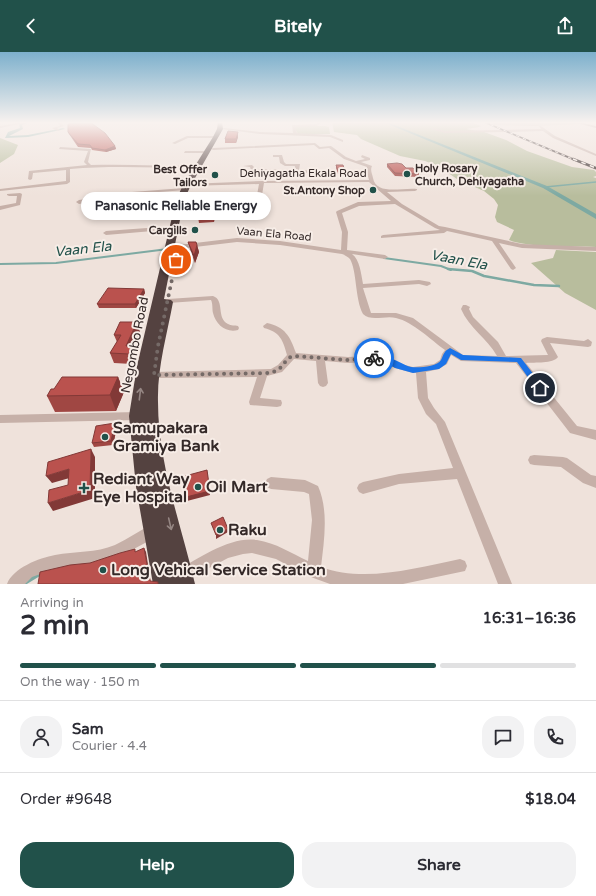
<!DOCTYPE html>
<html lang="en">
<head>
<meta charset="utf-8">
<style>
  :root { --surface:#fff; --page:#f2f2f3; --text:#2b2b33; --muted:#7c7c81; --line:#e1e1e2; --accent:#21514a }
  body { margin:0; font-family:"Varela Round",sans-serif; background:var(--page); color:var(--text); height:100vh; display:flex; flex-direction:column; font-size:15px; white-space:nowrap }
  * { box-sizing:border-box; margin:0 }
  p { font-size:13px; color:var(--muted) }
  .icon { flex:none; width:22px; height:22px; fill:none; stroke:currentColor; stroke-width:2; stroke-linecap:round; stroke-linejoin:round }
  .map { position:relative; height:532px; overflow:hidden }
  .details { display:flex; flex-direction:column; background:var(--surface); flex:1 }
  .details>* { flex:none }
  .pin { position:absolute; display:grid; place-items:center; width:34px; height:34px; color:#fff; margin:-17px; border:2px solid #fff; border-radius:50%; box-shadow:0 1px 4px #0007 }
  .courier { position:absolute; display:grid; place-items:center; width:40px; height:40px; margin:-20px; border:3px solid #1a73e8; border-radius:50%; background:#fff; color:#222; box-shadow:0 1px 5px #0007 }
  .bubble { position:absolute; height:28px; border-radius:14px; background:var(--surface); box-shadow:0 2px 6px #0003; font-size:13px; font-weight:700; line-height:28px; text-align:center }
  .headline em { font-style:normal; font-weight:700 }
  .headline div { display:flex; flex-direction:column-reverse }
  .headline { display:flex; align-items:center; justify-content:space-between; height:68px; padding:0 20px }
  h1 { font-size:26px; font-weight:700; line-height:30px }
  .bar { display:grid; grid-template-columns:repeat(4,1fr); gap:6px 4px; align-content:center; height:48px; padding:0 20px }
  .bar i { height:5px; border-radius:3px; background:var(--line) }
  .bar .active { background:var(--accent) }
  .bar p { grid-column:span 4 }
  .line { display:flex; align-items:center; gap:10px; padding:0 20px; border-top:1px solid var(--line) }
  .line div { flex:1 }
  .round { display:grid; place-items:center; flex:none; width:42px; height:42px; border-radius:16px; background:var(--page) }
  .button { display:flex; gap:8px; margin-top:auto; padding:8px 20px }
  .button a { flex:1; height:46px; border-radius:16px; background:var(--accent); color:#fff; font-size:16px; font-weight:700; line-height:46px; text-align:center }
  .button a+a { background:var(--page); color:var(--text) }
  header { display:flex; justify-content:space-between; align-items:center; height:52px; padding:0 20px; background:var(--accent); color:#fff; font-size:18px; font-weight:700 }
  .map>svg:first-child { display:block }
  .green { fill:#b8bd9d }
  .lines { fill:none; stroke-linecap:round; stroke-linejoin:round }
  .stream-far3 { stroke:#7da9a2; stroke-width:1.5 }
  .stream-far2 { stroke:#7da9a2; stroke-width:2 }
  .stream-far1 { stroke:#7da9a2; stroke-width:2.5 }
  .stream { stroke:#7da9a2; stroke-width:4 }
  .canal { fill:#7da9a2; fill-rule:evenodd }
  .street { fill:#c6b0a8; fill-rule:evenodd }
  .secondary { fill:#997f7a; fill-rule:evenodd }
  .highway { fill:#544240; fill-rule:evenodd }
  .rail-far1-casing { stroke:#342928; stroke-width:1.5 }
  .rail-casing { stroke:#342928; stroke-width:2.5 }
  .rail-far1 { stroke:#f7ede7; stroke-width:1; stroke-dasharray:3.5; stroke-linecap:butt }
  .rail { stroke:#f7ede7; stroke-width:1.5; stroke-dasharray:4.5; stroke-linecap:butt }
  .wall { fill:#a04743 }
  .shaded-wall { fill:#823937 }
  .building { fill:#ba524e; stroke:#823937 }
  .oneway { stroke:#958683 }
  .route { fill:#1a73e8 }
  .done { stroke:#756a67; stroke-width:4; stroke-dasharray:0 7.2 }
  .poi-dot { fill:#21514a; stroke:#f7ede7; stroke-width:1.5 }
  .labels { text-anchor:middle; dominant-baseline:central; stroke-width:4; stroke-linejoin:round; paint-order:stroke }
  .far-poi-label { font-size:11px; font-weight:bold; fill:#342928; stroke:#f7ede7; text-anchor:end }
  .far-street-label { font-size:11px; fill:#342928; stroke:#f7ede7 }
  .street-label { font-size:13px; fill:#342928; stroke:#f7ede7 }
  .water-label { font-size:14px; font-style:italic; fill:#21514a; stroke:#f7ede7 }
  .near-poi-label { font-size:16px; font-weight:bold; fill:#342928; stroke:#f7ede7; text-anchor:start }
</style>
</head>
<body>
<header><svg class="icon" aria-label="back" viewBox="0 0 24 24"><path d="M15 5l-7 7 7 7"/></svg>Bitely<svg class="icon" aria-label="share" viewBox="0 0 24 24"><path d="M12 15V3M7 8l5-5 5 5M5 13v7h14v-7"/></svg></header>
<div class="map">
<svg width="596" height="532" viewBox="0 0 596 532">
  <rect width="100%" height="100%" fill="#efe2db"/>
  <!-- green -->
  <path class="green" d="M332,70h139l10,4 -2,1 -13,2 18,3 22,8 21,11 45,16 22,3 2,2v4l-3,1 3,1v69c-22,-1 -68,1 -87,-7l5,-10 -17,-8 -2,-5 3,-12 -4,-6 -10,-8 -27,-12 -19,-13 -13,-5 -25,-5 -39,-17 -4,-4 -23,-3z
    M297,74h28l4,1 1,7h-32l-4,-7z
    M0,86l18,7 -4,9 -14,9z
    M556,198l40,2v58l-31,-17 -34,-30 22,-5z"/>
  <g class="lines">
    <!-- stream-far3 -->
    <path class="stream-far3" d="M545,135l51,-5"/>
    <!-- stream-far2 -->
    <path class="stream-far2" d="M384,206l57,8 10,4
      M0,212l56,-1 112,-14"/>
    <!-- stream-far1 -->
    <path class="stream-far1" d="M448,217l24,2 12,5 50,9 25,1"/>
    <!-- stream -->
    <path class="stream" d="M23,532l18,-11"/>
    <!-- canal -->
    <path class="canal" d="M26,70h4l-8,3 1,4 -14,7 19,-1 35,-7 2,1 -37,8 -23,1 3,-6 12,-4 -1,-4z
      M383,70h4l160,64 49,28v5l-53,-31z"/>
    <!-- street -->
    <path class="street" d="M23,70h6l-29,6v-2z
      M57,70h3l4,4 -7,2 3,2 -2,1 -6,-3 8,-2z
      M318,70h3l-4,4 -22,1 2,6 34,2 12,5v2l-13,-5 -70,-3 -38,-5 2,-1 36,4 33,1 -1,-8 24,-1z
      M494,71h88l2,1 -50,2 -41,-1z
      M539,74h2l14,10 41,18v2l-43,-18 -10,-7 -34,1 87,35v3l-91,-38 -60,1 -14,-4 2,-1 12,3 96,-2z
      M187,84h29l2,1 -2,1h-28l-13,6 -3,-1z
      M315,91l5,4 11,-1 15,11 10,4 9,-2 -4,-2 1,-2 8,3v2l-9,2 11,4c-2,4 0,7 1,12 3,18 30,9 44,11v1l-2,1 -28,1 15,12 37,22 6,1 77,17 74,3v4l-74,-3 -23,-5 17,25 -3,2 -2,-1 -19,-28 -45,-10 -3,2 -63,5v-2l2,-1 57,-5 -5,-2 -40,-24 -36,2 -17,7 6,19 -1,18 38,5 3,2 -3,2 -33,-5c8,6 9,20 11,30l56,-4 11,2 1,2 -4,2 -8,-2 -56,4 8,25h25l17,5 50,37 34,1c-10,-18 -28,-28 -36,-47l2,-4h3l4,2 -1,2 4,8 25,25 8,14 42,-1 -7,-14 1,-2 5,-2 37,4 4,-2 4,3 -1,4 -3,1 -38,-4 8,14c-5,7 -23,5 -32,6l51,63 19,4v10l-26,-7 -54,-70 -55,-2 -10,-6 -4,9 -8,5 -13,3 2,26 6,10 11,14 67,162h-14l-41,-105 -58,5 -36,10 -4,-2 -2,-4 2,-4 4,-2 36,-8 54,-6 -17,-44 -10,-10 -8,-16 -2,-25h-3l-18,-5 -12,-7 -35,2 -23,-2 3,22 -2,3 -3,1 -3,-1 -2,-3 -2,-22 -22,-2 -12,13 -15,4 -7,22 21,2 1,3 -1,3 -4,1 -27,-2 -1,-3 8,-25 -103,1 -3,-1 -2,-2 2,-2 3,-1 117,-3 7,-4 9,-10c-4,-15 -7,-23 -23,-27l-1,-2 4,-3c18,4 23,13 29,30l52,4 36,-2 17,9 12,3 21,-3 6,-4 2,-6 3,-4c-14,-10 -32,-28 -49,-32 -10,-3 -25,4 -33,-4 -8,-15 -6,-43 -13,-55 -2,-2 -5,-4 -8,-5l-62,-9 -43,-3 -59,7 -3,-2 3,-2 59,-7 43,3 61,9 1,-18 -6,-20 1,-1 21,-9 33,-1 -22,-19 -105,1 -2,12 4,3 -3,2 -6,-5 2,-11 -72,2 -2,-1 2,-1 75,-3 107,-1 -3,-11 1,-2 -23,-8 -15,-11 -10,1 -5,-4 -101,5 -2,-1 2,-1z
      M60,95l31,2 -3,13 3,3c36,-1 71,1 107,1l2,1 -2,1c-43,0 -85,-3 -128,1v13l-3,2 -67,7v-2l66,-8v-11l-33,3 -1,6 -2,1 -2,-1 1,-8 58,-6 -3,-3 4,-11 -29,-2z
      M185,99h22l2,1 -2,1h-23z
      M273,103h9l2,7 2,2h14l-1,6 32,1 2,1 -2,1h-35l-45,-3 -1,-3 -7,-1 9,-1 3,3 3,1 36,1 1,-4h-10l-5,-3 -1,-6h-6z
      M184,136l2,1v1l-54,4 -53,10 -3,-2 3,-2 53,-8z
      M20,141l2,1 -2,11 -20,5v-4l16,-3 1,-7h-8l-2,-1v-1z
      M222,154l19,5 -3,2 -16,-3 -38,3 -3,-2 3,-2z
      M174,174l3,2 -1,1 -70,6 -3,-2 3,-2z
      M213,244c12,4 3,22 15,28 3,2 7,1 10,2l1,2 -1,2c-12,3 -22,-5 -25,-17 -1,-4 0,-9 -2,-13l-43,3 -4,-2 4,-2z
      M137,360l4,1 1,3 -1,3 -4,1 -137,3v-8z
      M534,403l29,2 4,1 24,17 5,1v12l-13,-5 -22,-16 -27,-2 -4,-1 -2,-4 2,-4z
      M271,425l34,3 13,6c11,25 6,55 3,81 43,16 95,1 139,-8l5,2 2,5 -2,5 -62,13h-73l-22,-8 -32,-17 -24,-6 -9,1 -15,4 -45,24 -5,-2 -2,-5 2,-5c21,-12 53,-34 79,-30 19,3 34,13 51,21l4,-41 -3,-26 -5,-2 -33,-3 -4,-2 -2,-4 2,-4z
      M153,472l5,2 2,5 -2,5 -41,22 -25,7 -38,4 -22,8 -7,7h-18c6,-16 32,-26 48,-29 20,-4 41,-2 60,-10 13,-6 25,-15 38,-21z"/>
    <!-- secondary -->
    <path class="secondary" d="M573,70h6l17,4v2z"/>
    <!-- highway -->
    <path class="highway" d="M218,70h4l1,7 -32,56 -7,15 -20,99 7,1 2,2c-6,33 -16,66 -15,100 0,62 23,122 37,182h-42l-17,-97 -7,-71 8,-50 39,-166 7,-15 30,-48 4,-8z"/>
    <!-- rail-far1 casing -->
    <g class="rail-far1-casing">
      <path id="rail-far1" d="M484,70l91,38"/>
    </g>
    <!-- rail casing -->
    <g class="rail-casing">
      <path id="rail" d="M573,107l23,9"/>
    </g>
    <!-- rail-far1 -->
    <use href="#rail-far1" class="rail-far1"/>
    <!-- rail -->
    <use href="#rail" class="rail"/>
  </g>
  <!-- wall -->
  <path class="wall" d="M68,80l47,14 1,3 -10,3 -14,-2 -1,-2 -13,-1 -9,-13z
    M238,80v5l-2,6h-11v-4z
    M387,112l19,4 13,6v3l-24,-1 -8,-9z
    M336,113l9,6v3h-7l-2,-6z
    M214,156l1,7 -1,7 -15,1 -1,-6z
    M188,190l9,3 2,7 -4,11 -5,-14z
    M144,237l1,4 -9,15h-37l-2,-4z
    M140,280l-7,14 4,10 -5,8 -18,-1 -4,-10 7,-11 -3,-7z
    M118,325l6,15 -8,19 -61,1 -8,-16 7,-7z
    M117,375l-4,18 -19,2 -2,-4z"/>
  <!-- shaded-wall -->
  <path class="shaded-wall" d="M238,80v5l-2,6v-4z
    M115,94l1,3 -10,3 -1,-2z
    M214,156l1,7 -1,7 -1,-6z
    M197,193l2,7 -4,11 -1,-7z
    M144,237l1,4 -9,15 -1,-4z
    M137,270l3,10 -7,14 4,10 -5,8 -6,-18z
    M118,325l6,15 -8,19 -6,-16z
    M115,371l2,4 -4,18 -2,-4z
    M91,397l4,8v41l-42,13 -5,-8 42,-13z
    M69,417l4,8 -21,6 -6,-7z
    M207,418l3,25 -23,6 -1,-4z
    M228,477v3l-12,7v-4z
    M144,496l2,4 5,32 -1,-3z"/>
  <!-- building -->
  <path class="building" d="M90,70l15,11 10,13 -10,4 -13,-2 -2,-3 -12,-1 -10,-12v-8z
    M228,79l10,1 -2,7h-11z
    M397,111l5,1 4,4h7l6,6 -24,-1 -8,-9z
    M336,113h7l2,6h-7z
    M214,156l-1,8 -15,1 2,-8z
    M188,190h8l1,3 -3,11z
    M108,236l36,1 -9,15h-38z
    M120,270h17l-11,24h7l-4,8 -19,-1 11,-18h-7z
    M62,325h56l-8,18 -63,1 4,-7h3z
    M115,371l-4,18 -19,2 4,-17z
    M91,397l-1,41 -42,13 1,-13 19,-5 1,-16 -23,7 2,-14z
    M207,418l3,21 -24,6 -1,-21z
    M223,465l5,12 -12,6 -5,-12z
    M144,496l6,33 8,1v2h-120l2,-12 30,-7 20,-2 30,-10 15,-4v3z"/>
  <!-- one-way arrows -->
  <defs><path id="oneway-shaft" d="M-6 0H5M1.5-3L5.5 0L1.5 3" fill="none" stroke-width="1.6" stroke-linecap="round" stroke-linejoin="round"/></defs>
  <g class="oneway">
    <use href="#oneway-shaft" transform="translate(140 342) rotate(-83)"/>
    <use href="#oneway-shaft" transform="translate(170 472) rotate(77)"/>
  </g>
  <!-- sky -->
  <linearGradient id="sky" x2="0" y2="1"><stop stop-color="#7db0cc"/><stop offset="0.49" stop-color="#f8f2ef"/><stop offset="1" stop-color="#f8f2ef" stop-opacity="0"/></linearGradient>
  <rect width="596" height="144" fill="url(#sky)"/>
  <!-- route -->
  <path class="route" d="M450,296l13,7 58,3 23,30 -4,3 -3,-1 -20,-28 -56,-2 -10,-6 -5,10 -7,5 -26,4 -18,-5 -12,-7h-9l-4,-3c11,-10 30,7 41,9 7,1 26,0 30,-7 3,-6 3,-9 9,-12z"/>
  <g class="lines">
    <!-- done -->
    <path class="done" d="M176,208l-18,86 -4,29 115,-2c17,-4 13,-13 24,-17l55,4 26,-2"/>
  </g>
  <!-- markers -->
  <g class="poi-dot">
    <circle cx="407" cy="122" r="4"/>
    <circle cx="215" cy="123" r="4"/>
    <circle cx="373" cy="138" r="4"/>
    <circle cx="195" cy="178" r="4"/>
    <circle cx="105" cy="385" r="4"/>
    <circle cx="198" cy="435" r="4"/>
    <path d="M82 430h4v4h4v4h-4v4h-4v-4h-4v-4h4z"/>
    <circle cx="220" cy="478" r="4"/>
    <circle cx="103" cy="518" r="4"/>
  </g>
  <g class="labels">
    <!-- far-poi labels -->
    <g class="far-poi-label">
      <text x="415" y="116" text-anchor="start">Holy Rosary<tspan x="415" dy="13">Church, Dehiyagatha</tspan></text>
      <text x="207" y="117">Best Offer<tspan x="207" dy="13">Tailors</tspan></text>
      <text x="365" y="138">St.Antony Shop</text>
      <text x="187" y="178">Cargills</text>
    </g>
    <!-- far-street labels -->
    <g class="far-street-label">
      <text x="303" y="121">Dehiyagatha Ekala Road</text>
      <text transform="translate(274 182) rotate(5)">Vaan Ela Road</text>
    </g>
    <!-- street labels -->
    <g class="street-label">
      <text transform="translate(135 293) rotate(-79)">Negombo Road</text>
    </g>
    <!-- water labels -->
    <g class="water-label">
      <text transform="translate(83 197) rotate(-6)">Vaan Ela</text>
      <text transform="translate(459 208) rotate(11)">Vaan Ela</text>
    </g>
    <!-- near-poi labels -->
    <g class="near-poi-label">
      <text x="113" y="376">Samupakara<tspan x="113" dy="18">Gramiya Bank</tspan></text>
      <text x="93" y="427">Rediant Way<tspan x="93" dy="18">Eye Hospital</tspan></text>
      <text x="206" y="435">Oil Mart</text>
      <text x="228" y="478">Raku</text>
      <text x="111" y="518">Long Vehical Service Station</text>
    </g>
  </g>
</svg>
<div class="pin" style="left:176px;top:208px;background:#ea580c"><svg class="icon" aria-label="bag" viewBox="0 0 24 24"><path d="M5 8h14l-1 12H6zM9 8a3 3 0 0 1 6 0"/></svg></div>
<div class="pin" style="left:540px;top:336px;background:#1f2937"><svg class="icon" aria-label="home" viewBox="0 0 24 24"><path d="M3 11l9-7 9 7M6 9v11h12V9"/></svg></div>
<div class="courier" style="left:374px;top:306px"><svg class="icon" aria-label="bike" viewBox="0 0 24 24"><circle cx="6" cy="16" r="4"/><circle cx="18" cy="16" r="4"/><path d="M6 16l4-8h5l3 8M10 8l3 8H6M13 5h3"/></svg></div>
<div class="bubble" style="left:81px;top:140px;width:190px">Panasonic Reliable Energy</div>
</div>
<section class="details">
<div class="headline"><div><h1>2 min</h1><p>Arriving in</p></div><em>16:31–16:36</em></div>
<div class="bar"><i class="active"></i><i class="active"></i><i class="active"></i><i></i><p>On the way · 150 m</p></div>
<div class="line" style="height:72px"><a class="round"><svg class="icon" aria-label="person" viewBox="0 0 24 24"><circle cx="12" cy="8" r="4"/><path d="M4 21q1-7 8-7t8 7"/></svg></a><div><b>Sam</b><p>Courier · 4.4</p></div><a class="round"><svg class="icon" aria-label="chat" viewBox="0 0 24 24"><path d="M4 5h16v11H9l-5 4z"/></svg></a><a class="round"><svg class="icon" aria-label="phone" viewBox="0 0 24 24"><path d="M5 4h4l2 5-3 2q2 4 5 5l2-3 5 2v4C11 20 4 13 5 4z"/></svg></a></div>
<div class="line" style="height:52px"><div>Order #9648</div><b>$18.04</b></div>
<div class="button"><a>Help</a><a>Share</a></div>
</section>
</body>
</html>
